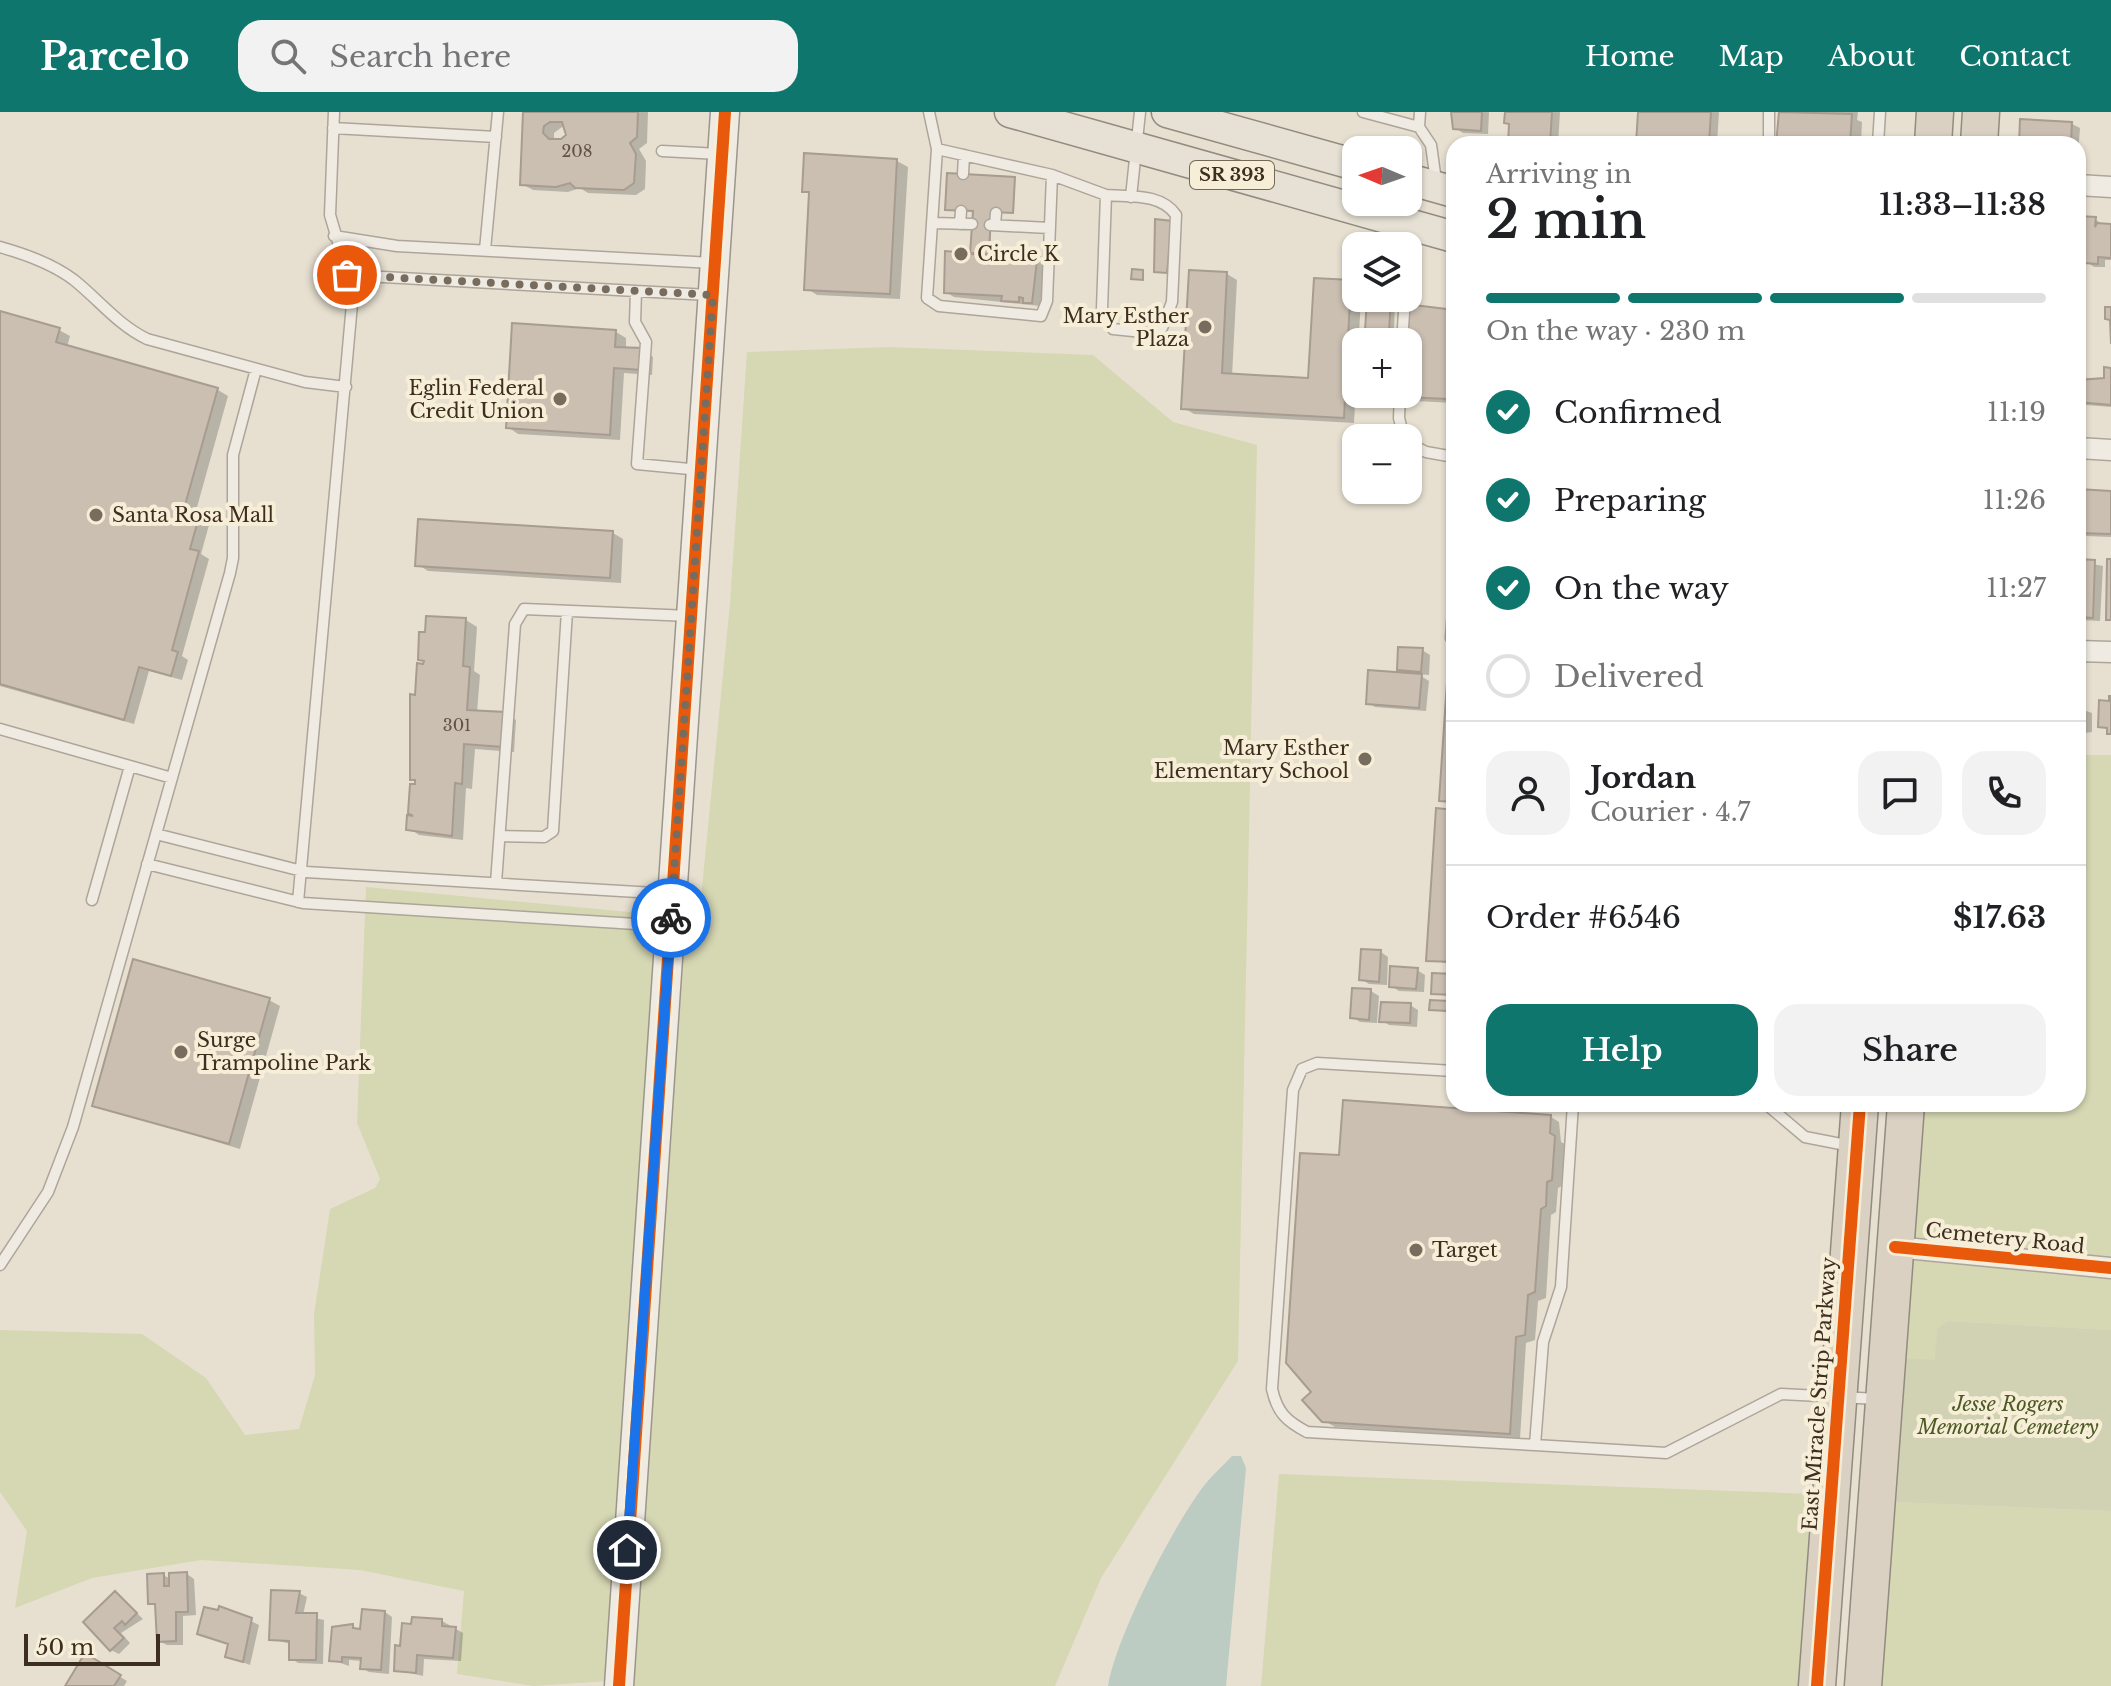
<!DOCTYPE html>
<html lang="en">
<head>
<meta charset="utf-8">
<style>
  :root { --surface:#fff; --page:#f2f2f2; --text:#202124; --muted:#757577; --line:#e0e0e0; --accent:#0f766e }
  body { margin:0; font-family:"Libre Baskerville",serif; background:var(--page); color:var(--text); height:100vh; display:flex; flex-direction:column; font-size:30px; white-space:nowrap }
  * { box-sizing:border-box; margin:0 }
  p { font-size:26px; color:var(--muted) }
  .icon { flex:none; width:44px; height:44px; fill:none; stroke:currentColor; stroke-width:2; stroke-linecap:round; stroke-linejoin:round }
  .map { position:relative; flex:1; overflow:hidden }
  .side { position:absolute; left:1446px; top:24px; width:640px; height:976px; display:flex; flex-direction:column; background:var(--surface); border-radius:24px; box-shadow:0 2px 6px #0004 }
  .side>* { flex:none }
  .needle { width:52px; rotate:272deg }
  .buttons { position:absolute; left:1342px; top:24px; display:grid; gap:16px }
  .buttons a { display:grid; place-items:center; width:80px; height:80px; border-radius:16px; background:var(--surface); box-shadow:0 2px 6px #0004; font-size:40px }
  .scale { position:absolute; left:24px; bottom:20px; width:136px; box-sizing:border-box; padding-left:8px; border:4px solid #3d2e20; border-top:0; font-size:22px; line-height:28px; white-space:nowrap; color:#3d2e20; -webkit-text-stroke:6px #f7eed8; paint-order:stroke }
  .pin { position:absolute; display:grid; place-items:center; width:68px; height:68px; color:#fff; margin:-34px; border:4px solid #fff; border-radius:50%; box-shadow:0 2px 8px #0007 }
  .courier { position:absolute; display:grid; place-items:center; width:80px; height:80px; margin:-40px; border:6px solid #1a73e8; border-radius:50%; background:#fff; color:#222; box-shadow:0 2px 10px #0007 }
  .head em { font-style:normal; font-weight:600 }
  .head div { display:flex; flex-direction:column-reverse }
  .head { display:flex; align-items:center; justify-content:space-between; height:136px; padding:0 40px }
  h1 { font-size:52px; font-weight:600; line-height:60px }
  .bar { display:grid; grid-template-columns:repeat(4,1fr); gap:12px 8px; align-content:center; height:96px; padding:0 40px }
  .bar i { height:10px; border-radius:6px; background:var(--line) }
  .bar .current { background:var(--accent) }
  .bar p { grid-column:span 4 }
  .line { display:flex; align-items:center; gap:20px; padding:0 40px; border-top:2px solid var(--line) }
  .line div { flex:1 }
  .round { display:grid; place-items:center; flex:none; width:84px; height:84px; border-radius:24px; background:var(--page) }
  ol { padding:0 40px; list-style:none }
  li { display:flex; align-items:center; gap:24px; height:88px }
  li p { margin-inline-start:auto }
  li .icon { padding:8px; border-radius:50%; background:var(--accent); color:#fff; stroke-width:4 }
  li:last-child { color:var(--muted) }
  li i { width:44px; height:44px; border:4px solid var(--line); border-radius:50% }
  .primary-button { display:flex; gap:16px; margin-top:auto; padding:16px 40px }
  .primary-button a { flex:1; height:92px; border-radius:24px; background:var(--accent); color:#fff; font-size:32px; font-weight:600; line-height:92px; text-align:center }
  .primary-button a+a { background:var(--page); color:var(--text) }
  header { display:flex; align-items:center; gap:48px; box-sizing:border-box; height:112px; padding:0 40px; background:var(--accent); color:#fff }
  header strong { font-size:38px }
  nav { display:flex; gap:44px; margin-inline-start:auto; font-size:28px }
  .search { width:560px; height:72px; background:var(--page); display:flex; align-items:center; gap:20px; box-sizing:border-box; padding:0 28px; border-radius:24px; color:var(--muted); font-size:30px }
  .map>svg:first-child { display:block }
  .green { fill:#d6d7b3 }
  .cemetery { fill:#d1d1b3 }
  .water { fill:#bcccc2 }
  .shadow { fill:#0003; fill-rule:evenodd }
  .building { fill:#cbbfb2; stroke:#a89c90; stroke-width:2; fill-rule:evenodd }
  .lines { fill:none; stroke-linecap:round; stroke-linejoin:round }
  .lane-casing { stroke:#ada599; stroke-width:13 }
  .street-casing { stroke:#ada599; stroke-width:23 }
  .secondary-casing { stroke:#9c958a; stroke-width:31 }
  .primary-casing { stroke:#928b80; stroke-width:33 }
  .highway-casing { stroke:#928b80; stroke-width:39 }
  .lane { stroke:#efebe3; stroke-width:10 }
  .street { stroke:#efebe3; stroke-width:20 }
  .secondary { stroke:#efebe3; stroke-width:28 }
  .primary { stroke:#e6e1d4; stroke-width:30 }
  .highway { stroke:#dad1c2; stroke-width:36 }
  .cycleway-casing { stroke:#f7eed8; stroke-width:17 }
  .cycleway { stroke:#e8590c; stroke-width:12 }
  .done { stroke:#786c5e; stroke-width:8; stroke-dasharray:0 14.4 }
  .route { stroke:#1a73e8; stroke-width:10 }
  .poi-dot { fill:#786c5e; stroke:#f7eed8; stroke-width:3 }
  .labels { text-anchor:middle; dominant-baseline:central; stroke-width:8; stroke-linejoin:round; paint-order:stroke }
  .number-label { font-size:16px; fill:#605244 }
  .shield { fill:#f7eed8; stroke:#756857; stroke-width:2 }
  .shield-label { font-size:18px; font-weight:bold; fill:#3d2e20 }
  .poi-label { font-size:20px; fill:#3d2e20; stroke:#f7eed8; text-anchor:start }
  .street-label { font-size:20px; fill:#3d2e20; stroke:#f7eed8 }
  .park-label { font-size:20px; font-style:italic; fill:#4d5a26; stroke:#f7eed8 }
</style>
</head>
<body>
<header>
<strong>Parcelo</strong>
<div class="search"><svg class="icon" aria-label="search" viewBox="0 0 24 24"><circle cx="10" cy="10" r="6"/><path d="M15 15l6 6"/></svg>Search here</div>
<nav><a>Home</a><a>Map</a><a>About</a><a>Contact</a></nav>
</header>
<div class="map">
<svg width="2111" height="1574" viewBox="0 0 2111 1574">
  <rect width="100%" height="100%" fill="#e7e0d1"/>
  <!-- green -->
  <path class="green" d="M889,235l204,8 80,67 84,23 -19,916 -137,217 -46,108h-426l53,-769 17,1 31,-315 17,-251z
    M2078,643h33v504l-201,-19 8,-136h160z
    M366,775l295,28 -53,766 -74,5 -77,-12 7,-83 -104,-21 -159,-10 -109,18 -77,30 12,-77 -27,-39v-162l142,4 64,44 39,57 54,-6 16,-54 -1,-61 16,-105 45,-21 5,-9 -23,-56z
    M1909,1146l202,20v52l-164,-9 -10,8 -1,32 -33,-3z
    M1279,1362l533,20 -14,192h-537z
    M1894,1390l217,9v175h-232z"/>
  <!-- cemetery -->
  <path class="cemetery" d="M1947,1209l164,9v181l-217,-9 9,-144 32,2 2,-31z"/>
  <!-- water -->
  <path class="water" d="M1232,1344h9l5,12 -20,218h-118c8,-49 64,-158 95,-199 8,-11 20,-21 29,-31z"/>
  <!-- shadow -->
  <path class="shadow" d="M525,0h123l-1,31 -8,6 7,12 -1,28 -9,6 -48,-2 -8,-5 -12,4 -35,-2 -11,-6zM562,15h3l3,9 -7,6 -7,-1v-8z
    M1456,0h33l-1,22 -25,-1 -8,-5z
    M1512,0h48l-2,32h-48z
    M1640,0h79l-2,32h-79z
    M1781,0h77l-1,8 5,2 -1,22h-83z
    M2072,12l8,4 -2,27v-11h-57z
    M897,49l11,6 -8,132 -83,-4 -11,-7 5,-93 -7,-4z
    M1015,67l-1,34 -22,-1 -2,44 47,-2 8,5 -5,47 -86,-9 -8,-5 26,-37 3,-44z
    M2078,106l17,1 8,6 8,1v34h-6v7h-11l-16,-11z
    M1227,162l10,6 -5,96 78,4 41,-98 5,3v13h5l-7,125 -160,-9 -10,-6z
    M1369,186h26l-1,35 -27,-4z
    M1454,200v91l-39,-2 -8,-5z
    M0,201l59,17 11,6 -3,11 151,43 10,6 -34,122 15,7 -8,29 8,5 -27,97 6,4 -6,20 -33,-9 -15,53 -134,-38z
    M616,220l10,6v11l17,1 10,7 -1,18 -28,-2 -4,67 -102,-6 -10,-7z
    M2111,258v37l-25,-2 -8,-4 28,-21z
    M2111,381v44l-26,-1 -7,-4z
    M613,421l10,6 -2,44 -193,-12 -11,-7z
    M2078,449l25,5 -3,55 -22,-1z
    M466,508l11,7 -3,44 6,4 -3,37 28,2 11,6 -2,32 -39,-3 -3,40 -6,-1 -3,52 -44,-5 -10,-7 13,-10 -5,-36 -5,-3 5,-82 8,-35 -5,-3z
    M1422,538l8,5 -1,20 -11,-1 11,7 -3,30 -51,-4 -7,-4 41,-28 -10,-6z
    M2078,596l14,5v19l-14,2z
    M1454,700v153l-26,-6z
    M1381,840l7,5 -1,28 -18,-1 -8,-5z
    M1417,858l8,5 -1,17 -25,-1 -8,-5z
    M1454,864v22l-21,-6z
    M1371,879l8,5 -2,27 -17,-1 -8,-5z
    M269,888l11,6 -40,143 -145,-44z
    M1449,891l5,3v8l-23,-5z
    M1410,893l8,5 -1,17 -28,-2 -8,-5z
    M1548,1003l11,7 2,20 4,2 -3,42 -4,2 -2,24 -5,3 -5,83 -8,3 -3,39 -9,3 -6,96 -185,-12 -12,-7 -9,-28 27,-235z
    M187,1462l7,5 2,36 -13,1v29h-16l-8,-4 -2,-34 -7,-4 13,-28 8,4z
    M116,1481l27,26 -22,14 9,10 -11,11 -8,-4z
    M299,1481l8,4 -4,18 21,5 -1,44 -25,-1 -7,-5v-14l-20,-5z
    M205,1497l25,2 29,14 -9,40 -23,-9 3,-11 -30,-12z
    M385,1500l7,5 -3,57 -20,-2 -7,-4v-7l-13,-1v6l-17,-6 21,-34 9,6z
    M442,1509l21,12 -2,28 -37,-2 -1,17 -27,-6 6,-22z
    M85,1544l42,25 -3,5h-57z"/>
  <!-- building -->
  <path class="building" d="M523,0h115l-1,25 -7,6 6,11 -2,29 -10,7 -49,-2 -5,-5 -14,4 -36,-2zM550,10h12l4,13 -5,4h-12l-6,-6 1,-7z
    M1451,0h31l-1,19 -28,-2z
    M1505,0h47l-2,32h-42l1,-20 -5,-1z
    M1638,0h73l-2,32h-73z
    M1779,0l73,2 -2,30h-74z
    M2020,7l52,3 -1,22h-52z
    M804,41l93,6 -7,135 -86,-4 5,-98h-7z
    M947,61l68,4 -2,36 -22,-1 -2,43 -19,-1 3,-43 -28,-1z
    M2078,104l18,1 -1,10 2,-4 14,1v34l-13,-1v7l-14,-1 1,-7h-7z
    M1155,107l17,2 -5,52 -13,-1z
    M1002,138l36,2 -6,51h-9v-5l-4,-1v5l-18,-1 1,-5 -58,-3 1,-42 57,4z
    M1132,157l11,1v10l-12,-1z
    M1189,158l38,2 -5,101 86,5 6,-100 37,2 -7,138 -163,-9z
    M1367,186h24l-2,34 -24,-1z
    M1414,193l40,5 -6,89 -43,-2 4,-90z
    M2105,195h6v37l-1,-24 -5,-1z
    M0,199l60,17 -4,14 162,46 -35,124 16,5 -9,32 9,2 -27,99 6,2 -7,24 -32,-9 -15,53 -124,-36z
    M512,211l104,7 -1,17 28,1 -1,22 -28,-2 -4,67 -104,-7z
    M2104,255l7,1v37l-33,-3v-22l26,-2z
    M2078,377l33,2v43l-33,-1z
    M418,407l195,12 -3,47 -195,-12z
    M2078,447l17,1 -2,58 -15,-1z
    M2107,447h4v61h-5z
    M426,504l40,2 -3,48 7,1 -3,43 39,2 -2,35 -40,-3 -2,40 -7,-1 -3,53 -46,-6 1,-15 6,1 -5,-3 2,-29h5v-4h-5v-86l5,1 2,-32 6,1 1,-3 -6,-1 1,-28h6z
    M1398,535l25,1 -2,24 -24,-2z
    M1368,558l54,4 -3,34 -53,-4z
    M1447,570h7v120l-15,-1z
    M2109,584h2v38h-4v-6l-9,-1 1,-27 10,1z
    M2078,594h7v23h-7z
    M1436,696l18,2v152l-28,-1z
    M1361,837l20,1 -2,32 -20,-2z
    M133,847l137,39 -41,146 -137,-38z
    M1390,854l28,2 -2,21 -27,-2z
    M1432,861l22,1v21l-23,-1z
    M1352,876l19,1 -2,31 -19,-2z
    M1430,888l19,1v10l-20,-1z
    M1381,890l30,1 -1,20 -31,-1z
    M1343,988l208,15 -1,18 5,3 -3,44 -5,2 -1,24 -5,3 -6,83 -7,3 -3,40 -9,2 -6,97 -188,-12 -20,-22 9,-8 -25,-29 14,-210 39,2z
    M187,1460l1,40h-12v29l-19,1 -2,-38h-7l-1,-30 17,-1v13h5v-13z
    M271,1478l29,1 -4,22h21l-1,47h-27v-19l-20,-1z
    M115,1479l22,22 -12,12 -3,-4 -8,7 10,10 -14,13 -27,-29z
    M219,1494l33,12 -9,44 -18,-5 3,-13 -31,-10 7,-27 14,3z
    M362,1497l23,2 -4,59 -21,-1 1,-11 -19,-1v5l-13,-1 3,-34 21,-3v4l7,1z
    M412,1505l30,2v7l14,1 -3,31 -36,-3 -1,18 -22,-2 1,-26 5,1 2,-23 9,1z
    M85,1541l36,22 -7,11h-49z"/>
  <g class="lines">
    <!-- lane casing -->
    <g class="lane-casing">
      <path id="lane" d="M929,0l8,37 115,26 54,20
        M1363,0l56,15
        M1420,0l-1,15 12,18 5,36
        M1769,0v32
        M333,16l163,9
        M1878,32l2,-32
        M937,37l-10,149 12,8 102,10 6,-15 5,-126
        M662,39l58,3
        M963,62l1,-19
        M1106,83c24,2 55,-2 70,20l-4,87 -10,26 -9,5 -40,-4 -11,-20z
        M1131,85l9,-85
        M933,111l39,1
        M960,112l1,-13
        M990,113l59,3
        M995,113l1,-12
        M334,124l63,10 316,17
        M0,135c25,7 53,17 74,33 25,20 44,45 73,59l158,43 41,5
        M485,138l13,-138
        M1408,152l6,-36
        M347,163l362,20
        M636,179l-1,31 11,20 -9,122 63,6
        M1402,230l3,-44
        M1400,282l-1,24 5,20
        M1408,331l18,9 28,5
        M1454,483l-3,43 3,5
        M0,617l172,49
        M156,722l150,38 365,22
        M500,724l44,1 9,-6 14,-220
        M147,752l156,39 365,23
        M496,771l19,-259 9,-15 166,7
        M92,788l38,-134
        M298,790l54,-598 -1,-18 -21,-71 4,-103
        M1454,959l-137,-8 -15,6 -9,21 -21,299c5,23 14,32 35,43l228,13
        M1573,992l-12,183 -18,55 -8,103 131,8 115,-59 97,5
        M1766,992l39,33 46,9
        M0,1153l48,-73 25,-65 157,-554 3,-15v-103l23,-86"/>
    </g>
    <!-- street casing -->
    <g class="street-casing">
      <path id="street" d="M2078,73l33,2
        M2078,336l33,2
        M2078,539l33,1
        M1895,1135l216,21"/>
    </g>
    <!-- secondary casing -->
    <g class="secondary-casing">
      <path id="secondary" d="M619,1574l106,-1574"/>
    </g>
    <!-- primary casing -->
    <g class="primary-casing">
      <path id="primary" d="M1010,0l444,125
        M1167,0l189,53
        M1408,67l46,13"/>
    </g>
    <!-- highway casing -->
    <g class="highway-casing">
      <path id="highway" d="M1933,32l2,-32
        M1979,32l2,-32
        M1817,1574l43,-582
        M1863,1574l43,-582"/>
    </g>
    <!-- lane -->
    <use href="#lane" class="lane"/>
    <!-- street -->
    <use href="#street" class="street"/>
    <!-- secondary -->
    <use href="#secondary" class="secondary"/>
    <!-- primary -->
    <use href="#primary" class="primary"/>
    <!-- highway -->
    <use href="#highway" class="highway"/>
    <!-- cycleway casing -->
    <g class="cycleway-casing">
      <path id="cycleway" d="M1895,1135l216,21
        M619,1574l106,-1574
        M1817,1574l43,-582"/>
    </g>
    <!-- cycleway -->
    <use href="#cycleway" class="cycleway"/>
  </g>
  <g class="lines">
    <!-- done -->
    <path class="done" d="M347,163l366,20 -42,623"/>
    <!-- route -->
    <path class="route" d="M627,1438l44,-632"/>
  </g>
  <!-- markers -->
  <g class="poi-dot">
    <circle cx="961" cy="142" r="8"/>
    <circle cx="1205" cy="215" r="8"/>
    <circle cx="560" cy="287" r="8"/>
    <circle cx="96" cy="403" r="8"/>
    <circle cx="1365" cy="647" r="8"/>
    <circle cx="181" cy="940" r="8"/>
    <circle cx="1416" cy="1138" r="8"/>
  </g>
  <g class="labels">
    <!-- number labels -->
    <g class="number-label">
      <text x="577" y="39">208</text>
      <text x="457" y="613">301</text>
    </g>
    <!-- shield labels -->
    <rect class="shield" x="1190" y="49" width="84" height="28" rx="6"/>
    <g class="shield-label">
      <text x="1232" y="63">SR 393</text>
    </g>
    <!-- poi labels -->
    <g class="poi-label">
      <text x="977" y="142">Circle K</text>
      <text x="1189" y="204" text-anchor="end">Mary Esther<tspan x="1189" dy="23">Plaza</tspan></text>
      <text x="544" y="276" text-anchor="end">Eglin Federal<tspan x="544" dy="23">Credit Union</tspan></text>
      <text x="112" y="403">Santa Rosa Mall</text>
      <text x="1349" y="636" text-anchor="end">Mary Esther<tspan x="1349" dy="23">Elementary School</tspan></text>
      <text x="197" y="928">Surge<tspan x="197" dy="23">Trampoline Park</tspan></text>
      <text x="1432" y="1138">Target</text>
    </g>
    <!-- street labels -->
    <g class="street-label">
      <text transform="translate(2005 1126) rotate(6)">Cemetery Road</text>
      <text transform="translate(1819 1282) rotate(-86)">East Miracle Strip Parkway</text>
    </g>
    <!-- park labels -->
    <g class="park-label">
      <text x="2008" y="1292">Jesse Rogers<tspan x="2008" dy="23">Memorial Cemetery</tspan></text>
    </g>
  </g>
</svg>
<div class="buttons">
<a><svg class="needle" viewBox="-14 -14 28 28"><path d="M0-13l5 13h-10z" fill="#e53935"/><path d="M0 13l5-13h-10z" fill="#757577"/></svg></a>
<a><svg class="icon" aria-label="layers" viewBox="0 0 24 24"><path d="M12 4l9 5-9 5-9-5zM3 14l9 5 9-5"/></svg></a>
<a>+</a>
<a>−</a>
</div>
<div class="scale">50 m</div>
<div class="pin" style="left:347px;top:163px;background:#ea580c"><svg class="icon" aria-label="bag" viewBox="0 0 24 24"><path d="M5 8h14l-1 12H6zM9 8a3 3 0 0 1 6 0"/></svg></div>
<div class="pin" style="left:627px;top:1438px;background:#1f2937"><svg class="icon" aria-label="home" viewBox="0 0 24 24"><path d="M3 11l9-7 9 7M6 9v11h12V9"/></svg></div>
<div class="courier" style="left:671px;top:806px"><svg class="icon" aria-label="bike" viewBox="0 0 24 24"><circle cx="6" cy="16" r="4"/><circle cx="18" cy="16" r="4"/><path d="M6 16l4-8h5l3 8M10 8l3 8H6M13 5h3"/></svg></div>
<section class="side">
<div class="head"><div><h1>2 min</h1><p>Arriving in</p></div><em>11:33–11:38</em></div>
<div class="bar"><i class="current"></i><i class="current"></i><i class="current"></i><i></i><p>On the way · 230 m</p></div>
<ol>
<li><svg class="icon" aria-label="check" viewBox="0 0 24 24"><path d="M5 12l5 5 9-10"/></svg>Confirmed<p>11:19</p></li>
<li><svg class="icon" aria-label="check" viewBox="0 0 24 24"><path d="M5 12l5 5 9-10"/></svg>Preparing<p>11:26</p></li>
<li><svg class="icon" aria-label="check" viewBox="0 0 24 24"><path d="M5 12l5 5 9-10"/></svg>On the way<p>11:27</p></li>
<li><i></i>Delivered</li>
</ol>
<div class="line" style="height:144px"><a class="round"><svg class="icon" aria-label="person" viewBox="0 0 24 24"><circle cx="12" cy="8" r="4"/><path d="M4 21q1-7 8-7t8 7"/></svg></a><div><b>Jordan</b><p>Courier · 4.7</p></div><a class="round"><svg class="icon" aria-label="chat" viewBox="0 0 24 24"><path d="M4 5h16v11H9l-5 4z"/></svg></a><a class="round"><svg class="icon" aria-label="phone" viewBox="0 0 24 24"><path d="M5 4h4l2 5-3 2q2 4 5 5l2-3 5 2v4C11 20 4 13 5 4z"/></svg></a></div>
<div class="line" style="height:104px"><div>Order #6546</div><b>$17.63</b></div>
<div class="primary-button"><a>Help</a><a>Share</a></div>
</section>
</div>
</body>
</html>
